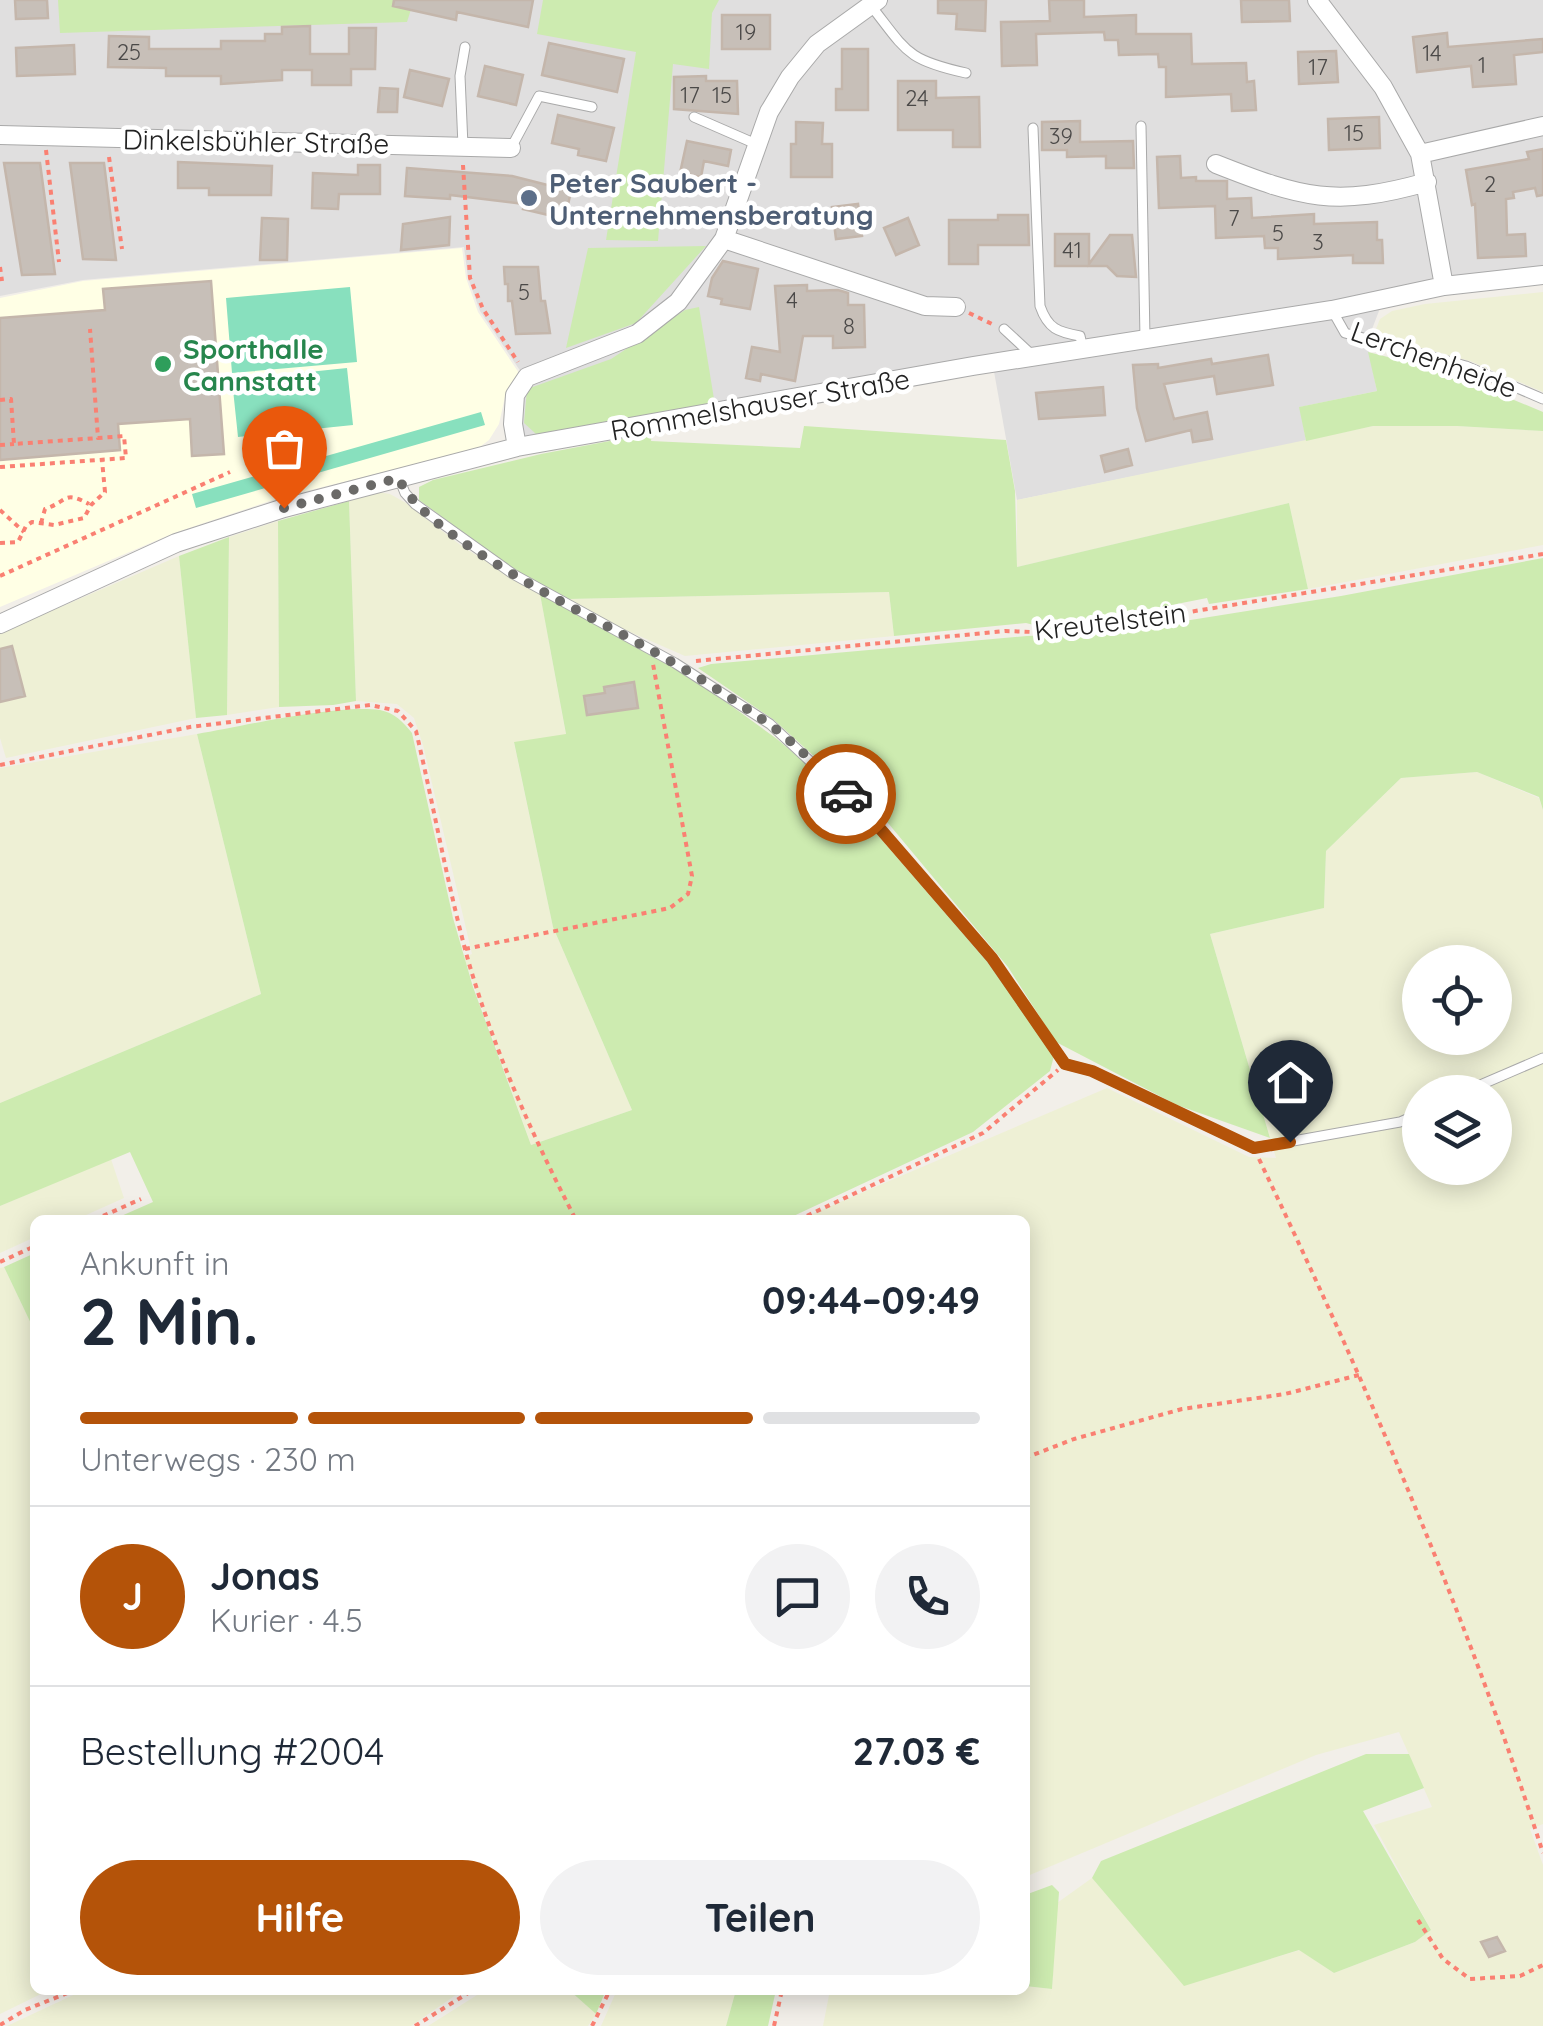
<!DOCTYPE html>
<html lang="de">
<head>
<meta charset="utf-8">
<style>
  :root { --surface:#fff; --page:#f2f2f3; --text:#1f2937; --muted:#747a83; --line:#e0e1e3; --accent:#b45309 }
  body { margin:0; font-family:Quicksand,sans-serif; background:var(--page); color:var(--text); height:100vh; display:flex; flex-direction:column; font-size:38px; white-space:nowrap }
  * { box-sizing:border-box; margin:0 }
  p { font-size:32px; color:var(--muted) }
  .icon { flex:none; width:55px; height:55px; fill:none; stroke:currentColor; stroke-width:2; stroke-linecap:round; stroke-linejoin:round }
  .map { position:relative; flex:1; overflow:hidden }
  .details { position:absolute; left:30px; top:1215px; width:1000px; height:780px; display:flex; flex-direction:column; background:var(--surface); border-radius:15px; box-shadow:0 5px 25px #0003 }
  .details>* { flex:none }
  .tools { position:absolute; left:1402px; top:945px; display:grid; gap:20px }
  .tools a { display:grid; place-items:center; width:110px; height:110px; border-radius:50%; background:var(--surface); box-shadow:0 5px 25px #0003; font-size:50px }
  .pin { position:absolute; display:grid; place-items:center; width:85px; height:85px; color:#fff; margin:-102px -42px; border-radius:50% 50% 50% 0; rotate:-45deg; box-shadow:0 0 10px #0007 }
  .pin .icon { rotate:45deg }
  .courier { position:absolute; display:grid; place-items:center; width:100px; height:100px; margin:-50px; border:8px solid #b45309; border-radius:50%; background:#fff; color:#222; box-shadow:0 2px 12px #0007 }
  .headline em { font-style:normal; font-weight:800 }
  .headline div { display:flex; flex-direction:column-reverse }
  .headline { display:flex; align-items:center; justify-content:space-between; height:170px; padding:0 50px }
  h1 { font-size:65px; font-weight:800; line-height:75px }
  .bar { display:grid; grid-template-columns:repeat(4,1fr); gap:15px 10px; align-content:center; height:120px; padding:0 50px }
  .bar i { height:12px; border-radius:8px; background:var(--line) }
  .bar .on { background:var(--accent) }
  .bar p { grid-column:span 4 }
  .line { display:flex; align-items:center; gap:25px; padding:0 50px; border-top:2px solid var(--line) }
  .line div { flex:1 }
  .round { display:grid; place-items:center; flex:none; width:105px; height:105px; border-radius:52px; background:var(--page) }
  .button { display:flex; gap:20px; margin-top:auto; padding:20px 50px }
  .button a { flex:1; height:115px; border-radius:60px; background:var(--accent); color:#fff; font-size:40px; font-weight:800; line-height:115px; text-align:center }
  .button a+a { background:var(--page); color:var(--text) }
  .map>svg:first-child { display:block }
  .residential { fill:#e0dfdf }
  .education { fill:#ffffe5 }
  .farmland { fill:#eef0d5; fill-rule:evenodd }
  .grass { fill:#cdebb0 }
  .pitch { fill:#88e0be }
  .building { fill:#c7bfb8; stroke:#c4b6ab; stroke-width:2.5 }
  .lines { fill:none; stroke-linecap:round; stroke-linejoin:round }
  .lane-casing { stroke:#a9a9a9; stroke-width:11 }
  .street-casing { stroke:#a9a9a9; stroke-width:20 }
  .path { stroke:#fa8072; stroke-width:4; stroke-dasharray:5 5; stroke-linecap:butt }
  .lane { stroke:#fff; stroke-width:9 }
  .street { stroke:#fff; stroke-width:18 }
  .done { stroke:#6b6a68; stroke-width:10; stroke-dasharray:0 18 }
  .route { stroke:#b45309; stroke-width:12 }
  .service-dot { fill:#5c6f8a; stroke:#fff; stroke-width:4 }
  .leisure-dot { fill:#2e9e5b; stroke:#fff; stroke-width:4 }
  .labels { text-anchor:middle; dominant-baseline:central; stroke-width:9; stroke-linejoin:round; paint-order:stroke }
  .number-label { font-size:22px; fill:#4b4948 }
  .street-label { font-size:28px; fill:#222; stroke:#fff }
  .service-label { font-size:28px; font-weight:bold; fill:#4e5e75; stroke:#fff; text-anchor:start }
  .leisure-label { font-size:28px; font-weight:bold; fill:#27864d; stroke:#fff; text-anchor:start }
</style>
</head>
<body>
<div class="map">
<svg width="1543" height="2026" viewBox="0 0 1543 2026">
  <rect width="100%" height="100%" fill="#f2efe9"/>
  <!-- residential -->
  <path class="residential" d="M0,0h1543v282l-159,16 -17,44 10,49 -77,16 6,34 -289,59 -24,-134 -473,79 1,-73 -41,-61 -12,-33 -4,-31 -381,33 -83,16z"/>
  <!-- education -->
  <path class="education" d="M462,248l4,30 12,34 41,61 -13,19 -7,32 -10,16 -12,9 -195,48 -108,36 -174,74v-309l83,-17z"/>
  <!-- farmland -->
  <path class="farmland" d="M1543,292v100l-73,-31 -80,-21 -14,-11 4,-10 12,-8 33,-7z
    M1373,426h84l86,5v114l-235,44 -19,-86 -272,64v-67z
    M378,492l12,2 16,9 57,44 77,47 26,141 -52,8 39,184 79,183 -101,35 -67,-188 8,-3 -49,-209 -9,-27 -17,-14 -41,-3 -7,-200z
    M278,521l1,186 -52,8 2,-178z
    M179,556l17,162 -190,40 -6,-20v-105z
    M889,592l5,44 -209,20 -64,-28 -53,-29z
    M197,734l64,260 -261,109v-335z
    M1477,772l62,26 4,12v1014l-13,5 13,36v161h-720l7,-36h195v-4l27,3 5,-86 35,-25 92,107 116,-35 34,23 81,-31 16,-12 -57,-105 58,-18 -33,-75 -83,23 -291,122v-657h-227l309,-132 142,69 27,1 -66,-224 114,-26 2,-57 75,-73zM1420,962h75v76h-75zM1420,1092h75v76h-75z
    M111,1159l13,39 -49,22h-40v17l-35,16v-47z
    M4,1267l31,65v658h14l-49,24v-746z
    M84,1990h379l-52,36h-404z
    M485,1990h84l27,24 -8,12h-160z
    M617,1990h119l-10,36h-125z"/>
  <!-- grass -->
  <path class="grass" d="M58,0h356l-7,22 -347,11z
    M543,0h176l-7,13 -3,56 -36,-5 -15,177 -52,-1 30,-188 -99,-18z
    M706,246l-70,77 -70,25 22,-100z
    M699,307l16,98 -179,29 -12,-11 3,-34 84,-30 74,-49z
    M1368,352l79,20 96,40v19l-86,-5h-84l-67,15 -7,-34 78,-16z
    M804,426l202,14 9,51 2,76 272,-64 19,86 -99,15 -2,-6 -157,31 -24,-6 -132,13 -5,-44 -321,7 -45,-23 -104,-76v-13l14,-7 108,-26 111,-21 -1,8 149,7z
    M349,501l7,200 -23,4 -54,2 -1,-186z
    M229,537l-2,178 -31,3 -17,-162z
    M1543,558v252l-4,-13 -62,-25 -76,6 -75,73 -2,57 -114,26 60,204 -93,-33 -121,-63 -48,-75 -120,-144 -114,-103 -76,-52 13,-4 316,-28 82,-3 232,-37z
    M540,594l157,87 80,58 66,56 154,178 58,79 -5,19 -77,61 -188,88h-673l41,-18 -23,-50 -130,54v-103l261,-109 -64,-260c48,-8 138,-30 183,-24 15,3 23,12 32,23l41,185 20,69 58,158 101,-35 -79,-183 -39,-185 52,-8z
    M35,1253v79l-31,-65z
    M1366,1754h43l15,34 -61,23 68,119 -16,12 -81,31 -35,-23 -115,36 -92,-108 9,-17z
    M1052,1885l7,7 -7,97 -27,-3v-91z
    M569,1990h37l-10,24z
    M736,1990h40l-8,36h-42z"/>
  <!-- pitch -->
  <path class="pitch" d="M350,287l7,75 -125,11 -6,-75z
    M347,368l6,57 -115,12 -6,-57z
    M481,412l4,13 -289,83 -4,-14z"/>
  <!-- building -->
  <path class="building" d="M15,0h32l1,18 -32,1z
    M394,0h139l-5,27 -71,-15 -1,8 -63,-14z
    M938,0h48l-1,31 -29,-2 1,-15 -19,-1z
    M1049,0h35v17l52,-2v19h55l1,30 54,-1 1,19 7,-1 2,29 -24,1 -1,-17 -65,3v-30h-7l-1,-13 -39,1 -1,-15h-13l-1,-8 -68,2 1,31 -35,1 -1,-44 49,-1z
    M1241,0h48l1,21 -48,1z
    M722,15h48v34h-48z
    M310,26v28h39v-26h27l-1,41h-24v16h-39v-15h-30v10l-61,4v-8h-55v-8l-58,-1 1,-31 40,1v12h72v-8h44v-7h17v-7z
    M1447,33l1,14 95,-8v13l-29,3 2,29 -43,3 -2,-21 -54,6 -4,-35z
    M549,43l75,16 -7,33 -75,-17z
    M74,45l1,29 -58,2 -1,-28z
    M842,49h26v61h-32v-21h6z
    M1336,51l2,31 -39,2 -1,-32z
    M485,66l38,9 -7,30 -38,-9z
    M410,70l39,9 -7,27 -38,-9z
    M706,76v5h31l1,33 -64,-5v-32z
    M898,81h38v17l43,-1 1,50h-27v-17h-55z
    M380,88l18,1 -1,23h-19z
    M558,115l56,13 -8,33 -28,-6 1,-6 -27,-6z
    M1379,117l1,31 -51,2 -1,-31z
    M1080,121v21l53,-1 1,27h-28v-12l-39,1v-7h-25v-28z
    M796,122l27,1 -1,21h10v33h-41v-33h5z
    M687,141l44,9 -3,16 -24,-5 -3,16 -21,-4z
    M1543,149v46l-6,1 -2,-8 -22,4 1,6 -8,1 1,36 18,-1 1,22 -48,2 -3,-54 -3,1 -6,-35 63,-11 -2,-7z
    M1180,156l1,22 15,-1v4h31v18l24,-1 1,20 62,-4v10l63,-2v18h5l1,23h-30v-8l-75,4v-11h-13l-1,-12 -48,2 -1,-32 -56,2 -2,-51z
    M178,162l94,4 -1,29h-62v-7h-31z
    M4,163h36l15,111 -33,1z
    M70,163h34l12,97 -33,-1z
    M358,165h22v29h-41l-1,15 -26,-1 1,-35 45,2z
    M407,168l105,8 59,15 -6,28 -42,-10 1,-5 -74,-9v4l-45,-3z
    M858,204l4,32 -26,3 -4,-32z
    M998,215h30l1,30h-51v19h-29v-44h49z
    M450,217l-1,28 -48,5 2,-26z
    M262,218l26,1 -1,41h-27z
    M908,218l11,27 -23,10 -12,-27z
    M1055,234h34v30l21,-29h22l4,42 -19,-1 -10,-10h-52z
    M723,261l35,8 -8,40 -29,-5 1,-5 -14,-3 4,-18z
    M504,267h34l3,34h4l5,32 -34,1 -4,-33h-4v-17h-3z
    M211,281l13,173 -32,2 -2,-37 -72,5 2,26 -120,10v-142l105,-8 -2,-21z
    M807,285v6l31,-1 10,3v12h16l1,42 -32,1v-12h-30l-8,45 -34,-7 -1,7 -14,-3 6,-31 28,5 -5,-66z
    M1268,355l5,30 -56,9 -3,-18 -50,8 10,35 33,-7 5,27 -19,3 -2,-12 -45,11 -9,-33 -4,-43 25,-1v4l53,-9 1,5z
    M1103,387l2,28 -66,4 -3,-26z
    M1128,449l4,16 -27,7 -4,-16z
    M12,646l13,50 -25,6v-53z
    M634,682l4,26 -51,7 -3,-19 21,-3 -1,-6z
    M1497,1937l8,14 -16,6 -8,-15z"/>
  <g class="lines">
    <!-- lane casing -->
    <g class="lane-casing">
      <path id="lane" d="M872,7c35,45 35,53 94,66
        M694,117l62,27
        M1141,126l4,212
        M1033,128l7,178c8,23 18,26 40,30l3,13
        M463,146l-3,-70 5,-29
        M511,148l28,-52 53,11
        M1332,310l13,23 121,33 77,33
        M1004,329l27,25
        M399,478l6,15 10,11 98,70 162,89 95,61 100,93 122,142 73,105 27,7 162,77 146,-26 20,-9
        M1464,1092l79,-34"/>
    </g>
    <!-- street casing -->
    <g class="street-casing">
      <path id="street" d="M1317,0l66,87 37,67 24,132
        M0,135l511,13
        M1420,154l123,-28
        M1216,164c86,34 119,44 211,18
        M724,239l201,67 31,1
        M517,447l-4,-23 2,-29 12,-18 110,-43 41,-32 46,-63 45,-127 21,-35 27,-33 61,-44
        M0,624l176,-81 108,-35 233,-61 456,-81 359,-56 112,-24 99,-11"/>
    </g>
    <!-- path -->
    <path class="path" d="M46,150l13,112
      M109,157l13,92
      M463,165l7,113 13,31 35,53
      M0,267l2,14
      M969,313l23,11
      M0,400l11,-1 3,45 84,-6
      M0,445l14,-1
      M0,467l126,-9 -2,-22 -26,2 -8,-109
      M0,510l24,22
      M41,523l4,-14c24,-8 18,-19 44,-5
      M0,543l18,-1 8,-16 6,-4 22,3 30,-7 7,-13 14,-13 -3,-32
      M0,576l230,-104
      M696,661l309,-30 56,2 482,-79
      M0,765l190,-38 180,-22 28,6 18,20c17,72 30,146 49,218 26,95 66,184 111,271
      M465,949l205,-41 18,-14 4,-18 -39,-212
      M1259,1159c108,226 208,457 284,694
      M94,1220l47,-21
      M798,1220l185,-87 75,-63
      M0,1262l35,-16
      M1025,1458l49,-19 108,-30 103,-15 74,-19
      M1418,1920l25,39 27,20 50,-3 23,-11
      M0,2025l25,-15 50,-20
      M415,2026l58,-36
      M592,2026l18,-36
      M774,2026l8,-36"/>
    <!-- lane -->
    <use href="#lane" class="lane"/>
    <!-- street -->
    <use href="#street" class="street"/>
  </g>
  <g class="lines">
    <!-- done -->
    <path class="done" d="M284,508l115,-30c21,57 194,139 250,171 40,22 80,47 117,73 29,20 54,49 80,72"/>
    <!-- route -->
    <path class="route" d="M846,794l24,23 122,141 73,106 27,7 162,77 36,-6"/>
  </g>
  <!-- markers -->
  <circle class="service-dot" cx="529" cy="198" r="10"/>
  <circle class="leisure-dot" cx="163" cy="364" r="10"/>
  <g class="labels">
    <!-- number labels -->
    <g class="number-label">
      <text x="746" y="32">19</text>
      <text x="129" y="52">25</text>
      <text x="1432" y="53">14</text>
      <text x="1482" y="65">1</text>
      <text x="1318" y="67">17</text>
      <text x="690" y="95">17</text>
      <text x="722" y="95">15</text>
      <text x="917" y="98">24</text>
      <text x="1354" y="133">15</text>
      <text x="1061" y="136">39</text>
      <text x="1490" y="184">2</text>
      <text x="1234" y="218">7</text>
      <text x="1278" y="233">5</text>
      <text x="1318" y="242">3</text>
      <text x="1072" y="250">41</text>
      <text x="524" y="292">5</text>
      <text x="792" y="300">4</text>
      <text x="849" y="326">8</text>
    </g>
    <!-- street labels -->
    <g class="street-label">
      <text transform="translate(256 141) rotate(1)">Dinkelsbühler Straße</text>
      <text transform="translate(1434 359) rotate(20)">Lerchenheide</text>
      <text transform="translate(760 404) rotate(-10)">Rommelshauser Straße</text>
      <text transform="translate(1110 621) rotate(-7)">Kreutelstein</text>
    </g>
    <!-- service labels -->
    <g class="service-label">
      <text x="549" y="182">Peter Saubert -<tspan x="549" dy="32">Unternehmensberatung</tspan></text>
    </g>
    <!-- leisure labels -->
    <g class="leisure-label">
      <text x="183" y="348">Sporthalle<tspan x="183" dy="32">Cannstatt</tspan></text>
    </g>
  </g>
</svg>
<div class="tools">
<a><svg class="icon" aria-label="locate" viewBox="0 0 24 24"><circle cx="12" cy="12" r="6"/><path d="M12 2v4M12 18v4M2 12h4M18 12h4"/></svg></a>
<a><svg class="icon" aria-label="layers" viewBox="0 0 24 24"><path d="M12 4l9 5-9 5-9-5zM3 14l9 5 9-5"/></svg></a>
</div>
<div class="pin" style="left:284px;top:508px;background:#ea580c"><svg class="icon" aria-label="bag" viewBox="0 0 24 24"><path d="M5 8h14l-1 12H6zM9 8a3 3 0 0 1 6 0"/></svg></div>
<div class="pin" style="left:1290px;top:1142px;background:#1f2937"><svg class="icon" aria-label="home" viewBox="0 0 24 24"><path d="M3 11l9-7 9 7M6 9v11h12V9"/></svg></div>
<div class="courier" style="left:846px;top:794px"><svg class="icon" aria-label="car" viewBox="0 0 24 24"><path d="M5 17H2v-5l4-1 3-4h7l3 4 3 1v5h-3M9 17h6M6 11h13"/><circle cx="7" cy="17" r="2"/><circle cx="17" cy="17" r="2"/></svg></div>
<section class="details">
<div class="headline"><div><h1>2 Min.</h1><p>Ankunft in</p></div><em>09:44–09:49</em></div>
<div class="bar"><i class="on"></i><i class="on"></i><i class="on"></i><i></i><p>Unterwegs · 230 m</p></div>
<div class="line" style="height:180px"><b class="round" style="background:var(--accent);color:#fff">J</b><div><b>Jonas</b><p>Kurier · 4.5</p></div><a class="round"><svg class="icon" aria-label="chat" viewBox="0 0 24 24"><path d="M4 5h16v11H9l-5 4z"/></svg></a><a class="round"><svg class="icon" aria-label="phone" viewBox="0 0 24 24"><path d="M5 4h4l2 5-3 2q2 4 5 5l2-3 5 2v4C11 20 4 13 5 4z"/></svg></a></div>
<div class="line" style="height:130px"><div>Bestellung #2004</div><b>27.03 €</b></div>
<div class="button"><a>Hilfe</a><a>Teilen</a></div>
</section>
</div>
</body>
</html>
